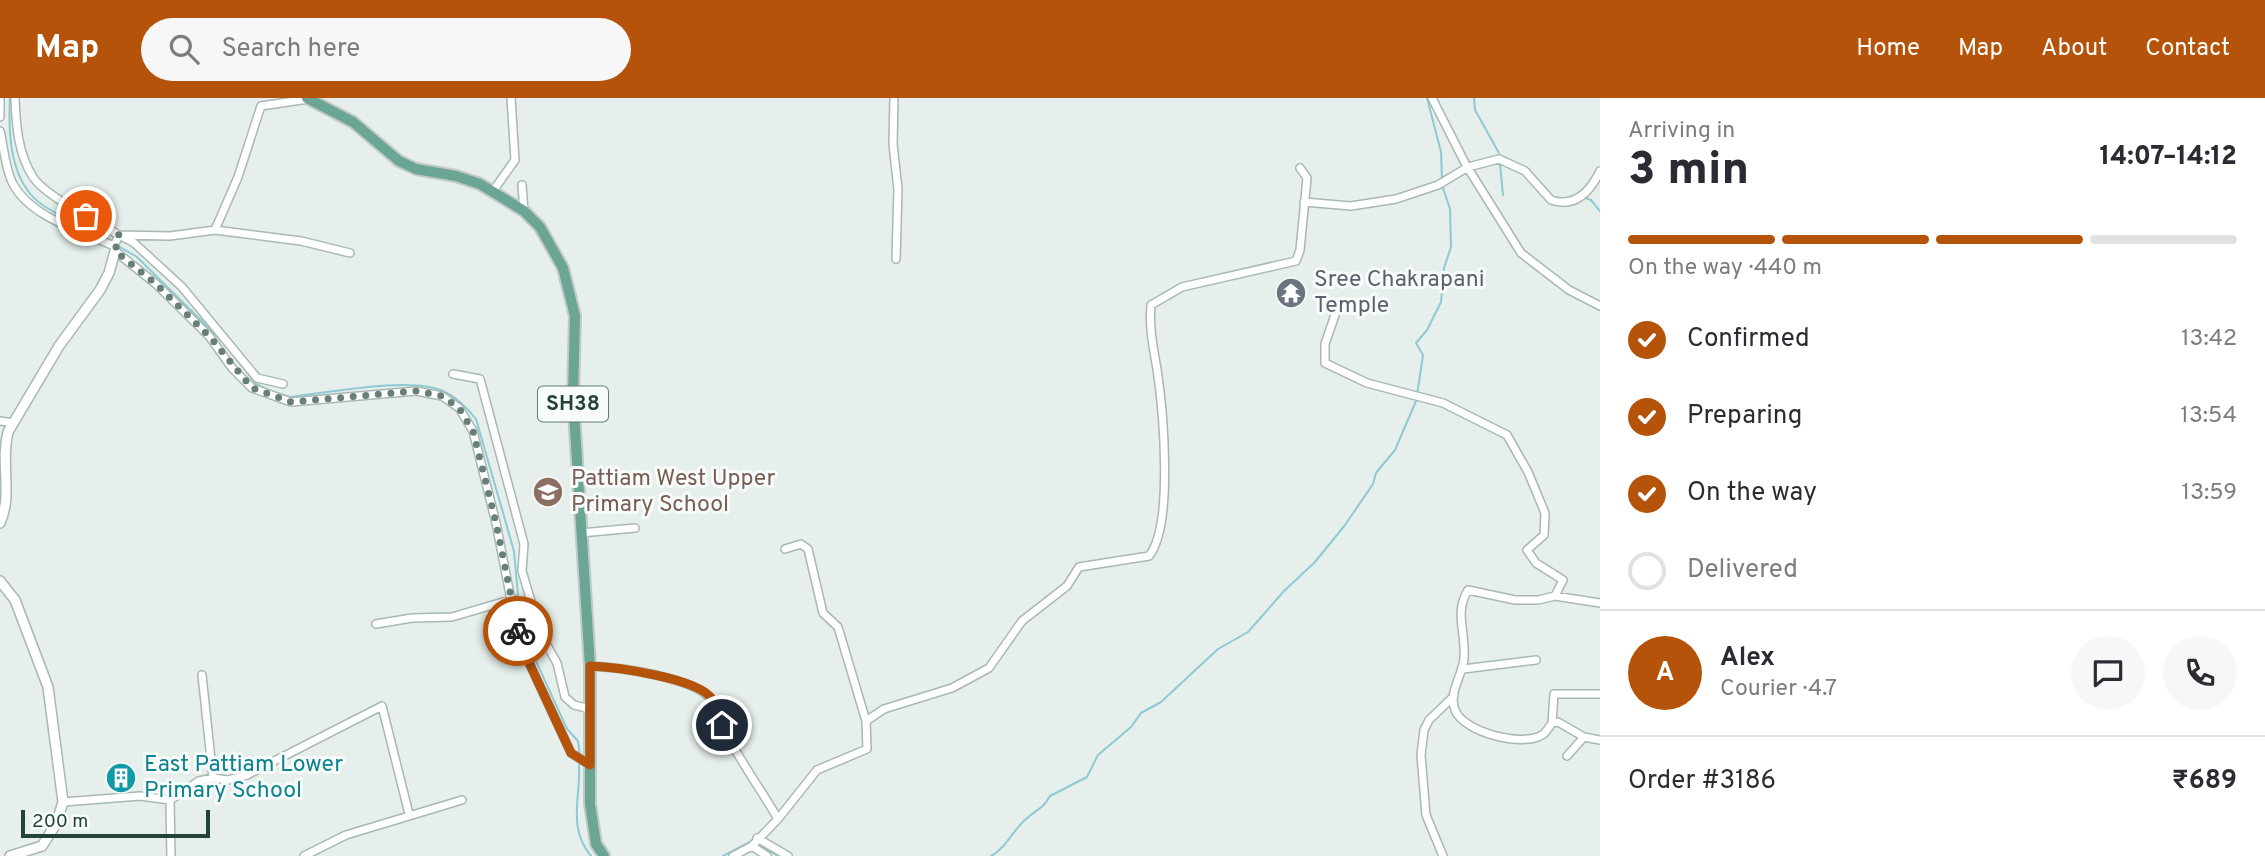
<!DOCTYPE html>
<html lang="en">
<head>
<meta charset="utf-8">
<style>
  :root { --surface:#fff; --page:#f7f7f7; --text:#2b2b33; --muted:#7c7c81; --line:#e1e1e2; --accent:#b45309 }
  body { margin:0; font-family:Overpass,sans-serif; background:var(--page); color:var(--text); height:100vh; display:flex; flex-direction:column; font-size:26px; white-space:nowrap }
  * { box-sizing:border-box; margin:0 }
  p { font-size:23px; color:var(--muted) }
  .icon { flex:none; width:38px; height:38px; fill:none; stroke:currentColor; stroke-width:2; stroke-linecap:round; stroke-linejoin:round }
  .map { position:relative; flex:1; overflow:hidden }
  .side { display:flex; flex-direction:column; background:var(--surface); width:665px }
  .side>* { flex:none }
  .scale { position:absolute; left:21px; bottom:18px; width:189px; box-sizing:border-box; padding-left:7px; border:4px solid #24423a; border-top:0; font-size:19px; line-height:24px; white-space:nowrap; color:#24423a; -webkit-text-stroke:5px #f7fbf9; paint-order:stroke }
  .pin { position:absolute; display:grid; place-items:center; width:60px; height:60px; color:#fff; margin:-30px; border:4px solid #fff; border-radius:50%; box-shadow:0 2px 7px #0007 }
  .courier { position:absolute; display:grid; place-items:center; width:70px; height:70px; margin:-35px; border:5px solid #b45309; border-radius:50%; background:#fff; color:#222; box-shadow:0 2px 9px #0007 }
  .head em { font-style:normal; font-weight:800 }
  .head div { display:flex; flex-direction:column-reverse }
  .head { display:flex; align-items:center; justify-content:space-between; height:119px; padding:0 28px }
  h1 { font-size:46px; font-weight:800; line-height:52px }
  .bar { display:grid; grid-template-columns:repeat(4,1fr); gap:10px 7px; align-content:center; height:84px; padding:0 28px }
  .bar i { height:9px; border-radius:5px; background:var(--line) }
  .bar .on { background:var(--accent) }
  .bar p { grid-column:span 4 }
  .line { display:flex; align-items:center; gap:18px; padding:0 28px; border-top:2px solid var(--line) }
  .line div { flex:1 }
  .round { display:grid; place-items:center; flex:none; width:74px; height:74px; border-radius:37px; background:var(--page) }
  ol { padding:0 28px; list-style:none }
  li { display:flex; align-items:center; gap:21px; height:77px }
  li p { margin-inline-start:auto }
  li .icon { padding:7px; border-radius:50%; background:var(--accent); color:#fff; stroke-width:4 }
  li:last-child { color:var(--muted) }
  li i { width:38px; height:38px; border:4px solid var(--line); border-radius:50% }
  header { display:flex; align-items:center; gap:42px; box-sizing:border-box; height:98px; padding:0 35px; background:var(--accent); color:#fff }
  header strong { font-size:33px }
  nav { display:flex; gap:38px; margin-inline-start:auto; font-size:24px }
  .search { width:490px; height:63px; background:var(--page); display:flex; align-items:center; gap:18px; box-sizing:border-box; padding:0 24px; border-radius:38px; color:var(--muted); font-size:26px }
  main { display:flex; flex:1; min-height:0 }
  .map>svg:first-child { display:block }
  .lines { fill:none; stroke-linecap:round; stroke-linejoin:round }
  .stream { stroke:#8ec9d4; stroke-width:2 }
  .minor-casing { stroke:#a8b8b2; stroke-width:10 }
  .tertiary-casing { stroke:#a8b8b2; stroke-width:12 }
  .primary-casing { stroke:#c2cac8; stroke-width:14 }
  .minor { stroke:#fff; stroke-width:7 }
  .tertiary { stroke:#fff; stroke-width:9 }
  .primary { stroke:#6aa596; stroke-width:10 }
  .done { stroke:#687f78; stroke-width:7; stroke-dasharray:0 12.6 }
  .route { stroke:#b45309; stroke-width:9 }
  .labels { text-anchor:middle; dominant-baseline:central; stroke-width:6; stroke-linejoin:round; paint-order:stroke }
  .shield { fill:#f7fbf9; stroke:#637a73; stroke-width:2 }
  .shield-label { font-size:21px; font-weight:bold; fill:#24423a }
  .worship-label { font-size:23px; fill:#5b616d; stroke:#f7fbf9; text-anchor:start }
  .education-label { font-size:23px; fill:#785e54; stroke:#f7fbf9; text-anchor:start }
  .culture-label { font-size:23px; fill:#0d838f; stroke:#f7fbf9; text-anchor:start }
</style>
</head>
<body>
<header>
<strong>Map</strong>
<div class="search"><svg class="icon" aria-label="search" viewBox="0 0 24 24"><circle cx="10" cy="10" r="6"/><path d="M15 15l6 6"/></svg>Search here</div>
<nav><a>Home</a><a>Map</a><a>About</a><a>Contact</a></nav>
</header>
<main>
<div class="map">
<svg width="1600" height="758" viewBox="0 0 1600 758">
  <rect width="100%" height="100%" fill="#e6efeb"/>
  <g class="lines">
    <!-- stream -->
    <path class="stream" d="M10,0c-2,37 0,86 34,108 20,13 43,21 63,33
      M1427,0l14,54 1,27
      M1474,0l1,12 24,43
      M1500,66l3,31
      M1583,99l8,3 9,11
      M120,149l17,10 87,86
      M232,255l24,31 16,8
      M277,295l13,4c37,-4 120,-21 153,-6 13,6 25,18 33,28l38,132 6,66 10,31 37,81 11,12 2,15
      M1417,297l6,-40 -7,-12 11,-13 14,-28 3,-34 7,-21 -1,-38 -8,-24
      M579,666c2,34 -12,63 12,92
      M758,746l20,12
      M723,758l27,-14
      M991,758c16,-9 22,-26 35,-37 12,-11 16,-9 24,-23l37,-19 11,-22 33,-28 10,-14 20,-11 57,-53 30,-17 36,-41 31,-29 30,-37 28,-41 3,-11 19,-23 21,-49"/>
    <!-- minor casing -->
    <g class="minor-casing">
      <path id="minor" d="M15,0c1,27 3,56 18,79 11,18 67,47 86,58l-5,11
        M894,0l-1,46 5,45 -2,70
        M1432,0l34,67 55,88 48,37 31,16
        M0,19v-19
        M0,33c4,16 5,38 13,53 18,34 69,47 101,62l1,5 41,33 53,52 23,32 20,20 39,14 125,-11 26,5 17,12 14,23 23,92 23,118 52,112 19,12
        M522,87l2,26
        M493,93l22,-31 -4,-62
        M1304,104l47,4 45,-7 42,-14 30,-18 31,-8 26,12 26,29c24,8 39,-8 49,-29
        M215,132l86,11 49,12
        M1336,214l-11,32v19l42,20 76,20 64,32 21,37 17,41 -1,22 -17,15 9,13 27,17 -8,16
        M453,276l27,5 44,165 -2,27 19,64 16,28 8,34 9,8 16,4
        M283,286l-26,-6 -75,-91 -49,-45 -14,-7 51,1 45,-6 23,-53 23,-71 47,-7
        M0,323l13,2
        M581,435l54,-5
        M785,451l16,-5 7,5 15,64 15,14 28,94
        M376,526l36,-6 40,-1 61,-18
        M590,568c28,1 100,11 119,31 8,7 8,20 13,29 16,32 38,62 56,93
        M1463,571l73,-9
        M202,577l11,103
        M1552,625l2,-29h46
        M1584,639l-26,-15 -6,1c-3,4 -6,10 -10,12 -19,12 -78,-2 -87,-25 -7,-18 8,-35 9,-52 2,-27 -10,-45 4,-68l47,10h23l17,-4 45,7
        M1567,658l17,-19 16,3
        M170,702l1,56
        M63,704l77,-6 30,4 29,-19 14,-3 15,2 19,-5 135,-69 27,108
        M757,740l31,18
        M752,748l15,10
        M304,758l42,-21 116,-35
        M733,758l19,-10 26,-27 39,-49 50,-21 -1,-28 18,-12 68,-21 37,-20 33,-47 45,-35 12,-19 70,-11c25,-31 14,-147 8,-187 -4,-23 -8,-41 -6,-64l31,-18 114,-26 4,-11 7,-72 -7,-10
        M1443,758l-17,-41 -5,-60 3,-25 5,-10 25,-24"/>
    </g>
    <!-- tertiary casing -->
    <g class="tertiary-casing">
      <path id="tertiary" d="M0,425c13,-29 0,-60 8,-91l51,-86 41,-56 9,-17 6,-22
        M0,483l15,19 33,87 15,115 -7,22 -14,22 -32,10"/>
    </g>
    <!-- primary casing -->
    <g class="primary-casing">
      <path id="primary" d="M307,0l46,24 46,39 17,8 40,7 24,8 44,27 16,16 23,41 12,48 -2,81 17,269v138l6,40 8,12"/>
    </g>
    <!-- minor -->
    <use href="#minor" class="minor"/>
    <!-- tertiary -->
    <use href="#tertiary" class="tertiary"/>
    <!-- primary -->
    <use href="#primary" class="primary"/>
  </g>
  <g class="lines">
    <!-- done -->
    <path class="done" d="M86,118l33,19 -4,16 41,33 53,52 43,52 39,14 125,-11 26,5 17,12 14,23 23,92 22,108"/>
    <!-- route -->
    <path class="route" d="M518,533l1,10 52,112 19,12v-99c25,1 108,12 122,33 5,7 7,18 10,26"/>
  </g>
  <!-- icons -->
  <defs>
    <g id="temple-disc" transform="scale(1.575)"><circle r="9.5" fill="#6b7280" stroke="#f7fbf9"/><path d="M0-6L5-2H3V0L6.5 2.5H4V6H1.5V3h-3V6H-4V2.5H-6.5L-3 0V-2H-5Z" fill="#fff"/></g>
    <g id="school-disc" transform="scale(1.575)"><circle r="9.5" fill="#8d6e63" stroke="#f7fbf9"/><path d="M0-5L7-2L0 1L-7-2ZM-4 1L0 2.5L4 1V4Q0 6-4 4Z" fill="#fff"/></g>
    <g id="building-disc" transform="scale(1.575)"><circle r="9.5" fill="#0f9aa8" stroke="#f7fbf9"/><path d="M-4-6H4V6H1V3H-1V6H-4ZM-2.5-4.3h1.7v1.8h-1.7ZM.8-4.3h1.7v1.8H.8ZM-2.5-1h1.7V.8h-1.7ZM.8-1h1.7V.8H.8Z" fill="#fff"/></g>
  </defs>
  <g fill-rule="evenodd">
    <use href="#temple-disc" x="1291" y="195"/>
    <use href="#school-disc" x="548" y="394"/>
    <use href="#building-disc" x="121" y="680"/>
  </g>
  <g class="labels">
    <!-- shield labels -->
    <rect class="shield" x="538" y="288.5" width="70" height="35" rx="5"/>
    <g class="shield-label">
      <text x="573" y="306">SH38</text>
    </g>
    <!-- worship labels -->
    <g class="worship-label">
      <text x="1314" y="182">Sree Chakrapani<tspan x="1314" dy="26">Temple</tspan></text>
    </g>
    <!-- education labels -->
    <g class="education-label">
      <text x="571" y="381">Pattiam West Upper<tspan x="571" dy="26">Primary School</tspan></text>
    </g>
    <!-- culture labels -->
    <g class="culture-label">
      <text x="144" y="667">East Pattiam Lower<tspan x="144" dy="26">Primary School</tspan></text>
    </g>
  </g>
</svg>
<div class="scale">200 m</div>
<div class="pin" style="left:86px;top:118px;background:#ea580c"><svg class="icon" aria-label="bag" viewBox="0 0 24 24"><path d="M5 8h14l-1 12H6zM9 8a3 3 0 0 1 6 0"/></svg></div>
<div class="pin" style="left:722px;top:627px;background:#1f2937"><svg class="icon" aria-label="home" viewBox="0 0 24 24"><path d="M3 11l9-7 9 7M6 9v11h12V9"/></svg></div>
<div class="courier" style="left:518px;top:533px"><svg class="icon" aria-label="bike" viewBox="0 0 24 24"><circle cx="6" cy="16" r="4"/><circle cx="18" cy="16" r="4"/><path d="M6 16l4-8h5l3 8M10 8l3 8H6M13 5h3"/></svg></div>
</div>
<section class="side">
<div class="head"><div><h1>3 min</h1><p>Arriving in</p></div><em>14:07–14:12</em></div>
<div class="bar"><i class="on"></i><i class="on"></i><i class="on"></i><i></i><p>On the way · 440 m</p></div>
<ol>
<li><svg class="icon" aria-label="check" viewBox="0 0 24 24"><path d="M5 12l5 5 9-10"/></svg>Confirmed<p>13:42</p></li>
<li><svg class="icon" aria-label="check" viewBox="0 0 24 24"><path d="M5 12l5 5 9-10"/></svg>Preparing<p>13:54</p></li>
<li><svg class="icon" aria-label="check" viewBox="0 0 24 24"><path d="M5 12l5 5 9-10"/></svg>On the way<p>13:59</p></li>
<li><i></i>Delivered</li>
</ol>
<div class="line" style="height:126px"><b class="round" style="background:var(--accent);color:#fff">A</b><div><b>Alex</b><p>Courier · 4.7</p></div><a class="round"><svg class="icon" aria-label="chat" viewBox="0 0 24 24"><path d="M4 5h16v11H9l-5 4z"/></svg></a><a class="round"><svg class="icon" aria-label="phone" viewBox="0 0 24 24"><path d="M5 4h4l2 5-3 2q2 4 5 5l2-3 5 2v4C11 20 4 13 5 4z"/></svg></a></div>
<div class="line" style="height:91px"><div>Order #3186</div><b>₹689</b></div>
</section>
</main>
</body>
</html>
